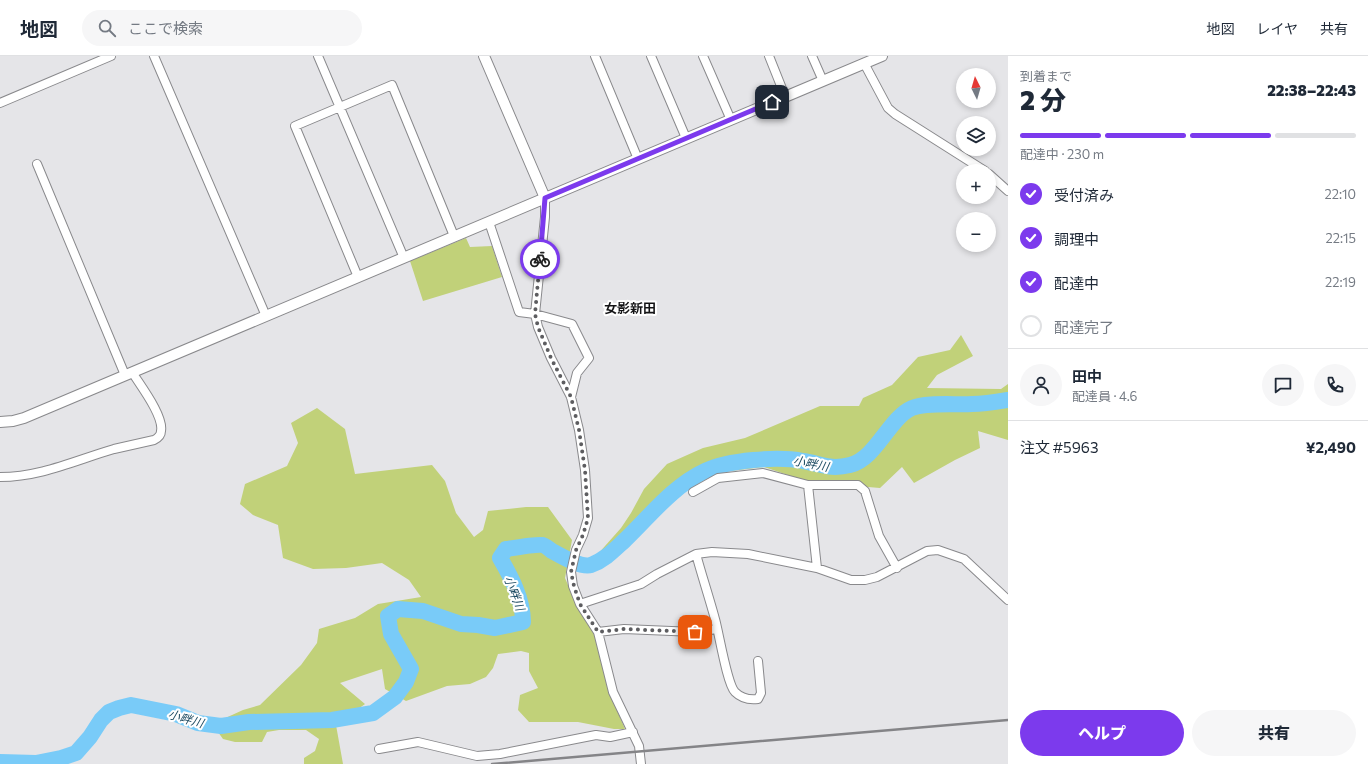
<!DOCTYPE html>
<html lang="ja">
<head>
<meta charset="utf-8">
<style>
  :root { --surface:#fff; --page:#f6f6f7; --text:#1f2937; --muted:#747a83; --line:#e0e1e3; --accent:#7c3aed }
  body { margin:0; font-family:Commissioner,"Noto Sans JP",sans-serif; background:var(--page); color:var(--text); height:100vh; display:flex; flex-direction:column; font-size:15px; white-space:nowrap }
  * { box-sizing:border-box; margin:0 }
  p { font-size:13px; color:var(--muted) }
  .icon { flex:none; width:22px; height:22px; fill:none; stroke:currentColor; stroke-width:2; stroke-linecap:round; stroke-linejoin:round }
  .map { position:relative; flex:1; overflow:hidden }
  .sheet { display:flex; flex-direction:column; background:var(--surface); width:360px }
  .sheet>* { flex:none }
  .needle { width:26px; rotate:355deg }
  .fabs { position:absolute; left:956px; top:12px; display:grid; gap:8px }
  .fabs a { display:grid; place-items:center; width:40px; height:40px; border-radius:50%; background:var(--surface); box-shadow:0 2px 6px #0003; font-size:20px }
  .pin { position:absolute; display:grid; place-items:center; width:34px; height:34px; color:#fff; margin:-17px; border-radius:8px; box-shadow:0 2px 6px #0006 }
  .courier { position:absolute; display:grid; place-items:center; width:40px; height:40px; margin:-20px; border:3px solid #7c3aed; border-radius:50%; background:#fff; color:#222; box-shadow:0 1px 5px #0007 }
  .overview em { font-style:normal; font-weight:800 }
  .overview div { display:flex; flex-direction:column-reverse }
  .overview { display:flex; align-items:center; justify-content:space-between; height:68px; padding:0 12px }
  h1 { font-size:26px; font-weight:800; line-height:30px }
  .bar { display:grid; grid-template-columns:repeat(4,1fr); gap:6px 4px; align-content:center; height:48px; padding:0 12px }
  .bar i { height:5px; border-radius:3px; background:var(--line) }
  .bar .current { background:var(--accent) }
  .bar p { grid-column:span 4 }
  .line { display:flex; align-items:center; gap:10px; padding:0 12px; border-top:1px solid var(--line) }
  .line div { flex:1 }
  .round { display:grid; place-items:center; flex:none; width:42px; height:42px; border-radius:21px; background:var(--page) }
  ol { padding:0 12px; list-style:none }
  li { display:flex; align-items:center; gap:12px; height:44px }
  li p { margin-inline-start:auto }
  li .icon { padding:4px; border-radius:50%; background:var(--accent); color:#fff; stroke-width:4 }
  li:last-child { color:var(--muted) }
  li i { width:22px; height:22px; border:2px solid var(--line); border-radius:50% }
  .button { display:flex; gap:8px; margin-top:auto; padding:8px 12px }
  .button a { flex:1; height:46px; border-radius:24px; background:var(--accent); color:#fff; font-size:16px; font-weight:800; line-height:46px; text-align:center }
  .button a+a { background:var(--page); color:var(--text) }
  header { display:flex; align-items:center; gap:24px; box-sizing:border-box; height:56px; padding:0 20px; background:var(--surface); border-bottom:1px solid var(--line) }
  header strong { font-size:19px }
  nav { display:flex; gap:22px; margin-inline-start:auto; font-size:14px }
  .search { width:280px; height:36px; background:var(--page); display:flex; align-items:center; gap:10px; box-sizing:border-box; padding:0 14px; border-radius:22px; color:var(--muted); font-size:15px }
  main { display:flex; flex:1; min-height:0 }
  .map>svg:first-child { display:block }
  .green { fill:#c1d179 }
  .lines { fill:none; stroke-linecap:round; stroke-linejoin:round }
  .river { stroke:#79cbf8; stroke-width:16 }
  .minor-casing { stroke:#89898c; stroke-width:10 }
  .tertiary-casing { stroke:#89898c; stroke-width:12 }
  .minor { stroke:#fff; stroke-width:8 }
  .tertiary { stroke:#fff; stroke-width:10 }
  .rail { stroke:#848487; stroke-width:2.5 }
  .done { stroke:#5d5d60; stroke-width:4; stroke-dasharray:0 7.2 }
  .route { stroke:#7c3aed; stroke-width:5 }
  .labels { text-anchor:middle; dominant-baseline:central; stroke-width:4; stroke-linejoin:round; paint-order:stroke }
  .water-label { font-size:12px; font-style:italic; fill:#1d4b62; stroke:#fff }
  .quarter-label { font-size:13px; font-weight:bold; fill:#141416; stroke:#fff }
</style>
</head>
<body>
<header>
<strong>地図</strong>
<div class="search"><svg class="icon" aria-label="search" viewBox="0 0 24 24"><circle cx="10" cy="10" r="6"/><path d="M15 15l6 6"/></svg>ここで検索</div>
<nav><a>地図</a><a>レイヤ</a><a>共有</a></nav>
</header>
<main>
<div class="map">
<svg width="1008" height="708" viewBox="0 0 1008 708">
  <rect width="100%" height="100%" fill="#e5e5e8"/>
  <!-- green -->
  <path class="green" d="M466,182l4,9 22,-1 10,31 -79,24 -13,-40z
    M961,279l12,21 -36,19 -10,13 74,1 7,-5v56l-30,-9 2,17 -25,12 -41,23 -12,-16 -22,21 -71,-6 -45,-15 -51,6 -64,39 -27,26 -25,17 24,-27 10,-15 13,-24 23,-25 36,-16 42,-10 75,-32h39l4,-8 29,-13 26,-28 32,-7z
    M317,352l28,21 10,45 77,-9 13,16 11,32 18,24 9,-7 5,-19 38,-4h22l24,33 -7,38 12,28 19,29 14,59 15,35h-11l-36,-7h-49l-11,-12 2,-15 18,-7 -9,-17v-18l-8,-2 -23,3 -5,14 -7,9 -16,7 -23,2 -41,15 -21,-12 -3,-20 -42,14 25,21 -29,21 7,39h-39v-6l11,-7 4,-12 -13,-9h-27l-12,2 -5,10h-27l-12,-3 -5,-7 3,-12 22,-10 17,-5 41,-40 16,-22 2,-14 36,-11 23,-14 43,-7 -12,-17 -27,-17 -36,5 -33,1 -30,-11 -5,-33 -25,-10 -13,-11 5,-20 42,-18 11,-23 -7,-20z"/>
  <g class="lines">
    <!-- river -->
    <path class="river" d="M0,706l36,1 25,-5 15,-5 14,-16 11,-17 8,-8 10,-4 12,-3 45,9 22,9 23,3 28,-4 83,-2 41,-7 22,-16 11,-15 5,-13 -20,-35 -3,-18 10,-7 25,2 38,13 17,1 17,3 28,-6c0,-23 -12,-45 -23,-64l6,-9c7,-1 31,-5 36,-4 3,0 7,4 10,6 9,5 29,17 39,14 14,-5 24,-16 34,-25 25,-24 48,-54 80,-69 23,-11 73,-15 98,-10 19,3 27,9 47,4 26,-6 39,-47 62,-57 14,-6 44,-3 60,-4 12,0 24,-2 36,-4"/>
    <!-- minor casing -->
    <g class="minor-casing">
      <path id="minor" d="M154,0l112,260
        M318,0l86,202
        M595,0l43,103
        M651,0l35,82
        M703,0l28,64
        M769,0l16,40
        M812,0l11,25
        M864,7l24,45 7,6 90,57
        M0,47l111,-47
        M37,108l88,211
        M989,118l19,17
        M545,142v19l-10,97 3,13 13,31 20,39 8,33 6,40 3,48 -5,17 -7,15 -5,22 2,14 7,18 18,28 15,60 26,54 2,18
        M489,166l30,90 16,2 37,10 17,34 -12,15 -6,24
        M358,221l-63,-151 97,-41 62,151
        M0,421c41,0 76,-17 114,-28 13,-3 27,-6 40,-9 4,-2 7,-4 7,-9 3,-15 -21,-46 -29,-59
        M808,429l9,83
        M693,436l25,-14 45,-5 45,12h50l7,6 14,45 18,32
        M696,498c6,22 13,43 19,65 4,14 12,65 20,73 6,6 15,8 23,7l3,-6 -3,-32
        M580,548l61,-20 16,-10 39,-20 16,-2 36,2 69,14 34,12h14l12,-3 50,-26 11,-1 26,9 44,41
        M598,576l26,-3 71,3 22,-3
        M379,693l39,-7 59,14 23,-2 96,-19 14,2 23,-5"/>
    </g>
    <!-- tertiary casing -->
    <g class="tertiary-casing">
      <path id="tertiary" d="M484,0l61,142
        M0,366l13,-1 11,-3 858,-362"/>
    </g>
    <!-- minor -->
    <use href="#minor" class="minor"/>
    <!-- tertiary -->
    <use href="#tertiary" class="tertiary"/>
    <!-- rail -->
    <path class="rail" d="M492,708l516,-44"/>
  </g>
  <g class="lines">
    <!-- done -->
    <path class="done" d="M540,203l-5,55 3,13 13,31 20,39 8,33 6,40 3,48 -5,17 -7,15 -5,22 3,14 6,18 18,28 26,-3 71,3"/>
    <!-- route -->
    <path class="route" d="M540,203l5,-61 227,-96"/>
  </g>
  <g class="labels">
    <!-- water labels -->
    <g class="water-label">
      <text transform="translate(811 407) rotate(11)">小畔川</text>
      <text transform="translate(515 537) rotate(69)">小畔川</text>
      <text transform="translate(186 662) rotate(16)">小畔川</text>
    </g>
    <!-- quarter labels -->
    <g class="quarter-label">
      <text x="630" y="252">女影新田</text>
    </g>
  </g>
</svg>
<div class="fabs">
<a><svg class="needle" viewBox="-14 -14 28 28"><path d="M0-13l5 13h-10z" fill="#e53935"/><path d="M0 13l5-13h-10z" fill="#747a83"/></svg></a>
<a><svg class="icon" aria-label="layers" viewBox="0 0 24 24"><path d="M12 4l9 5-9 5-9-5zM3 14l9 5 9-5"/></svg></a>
<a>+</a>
<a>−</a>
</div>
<div class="pin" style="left:695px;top:576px;background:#ea580c"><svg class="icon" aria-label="bag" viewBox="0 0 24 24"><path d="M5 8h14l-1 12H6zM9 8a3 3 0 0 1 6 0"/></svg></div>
<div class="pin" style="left:772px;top:46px;background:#1f2937"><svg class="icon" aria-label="home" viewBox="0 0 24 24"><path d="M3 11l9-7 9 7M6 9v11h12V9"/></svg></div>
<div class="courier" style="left:540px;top:203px"><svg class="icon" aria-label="bike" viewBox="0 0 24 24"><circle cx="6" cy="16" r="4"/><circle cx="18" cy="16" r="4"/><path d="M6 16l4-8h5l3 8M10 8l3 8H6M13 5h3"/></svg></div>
</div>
<section class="sheet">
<div class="overview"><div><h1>2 分</h1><p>到着まで</p></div><em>22:38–22:43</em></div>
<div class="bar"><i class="current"></i><i class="current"></i><i class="current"></i><i></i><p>配達中 · 230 m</p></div>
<ol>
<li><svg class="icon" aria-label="check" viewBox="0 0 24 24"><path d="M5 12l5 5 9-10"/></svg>受付済み<p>22:10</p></li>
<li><svg class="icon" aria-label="check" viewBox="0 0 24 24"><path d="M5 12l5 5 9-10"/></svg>調理中<p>22:15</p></li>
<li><svg class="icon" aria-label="check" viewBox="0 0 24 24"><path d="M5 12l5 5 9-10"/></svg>配達中<p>22:19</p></li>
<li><i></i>配達完了</li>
</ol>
<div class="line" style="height:72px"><a class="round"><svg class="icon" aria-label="person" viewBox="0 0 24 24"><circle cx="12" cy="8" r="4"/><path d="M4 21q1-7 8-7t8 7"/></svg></a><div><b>田中</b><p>配達員 · 4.6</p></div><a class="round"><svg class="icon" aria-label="chat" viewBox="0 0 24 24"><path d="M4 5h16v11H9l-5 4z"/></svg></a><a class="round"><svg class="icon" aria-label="phone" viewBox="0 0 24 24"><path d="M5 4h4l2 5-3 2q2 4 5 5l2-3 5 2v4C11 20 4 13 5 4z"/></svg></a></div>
<div class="line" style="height:52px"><div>注文 #5963</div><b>¥2,490</b></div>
<div class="button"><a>ヘルプ</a><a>共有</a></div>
</section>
</main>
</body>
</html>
